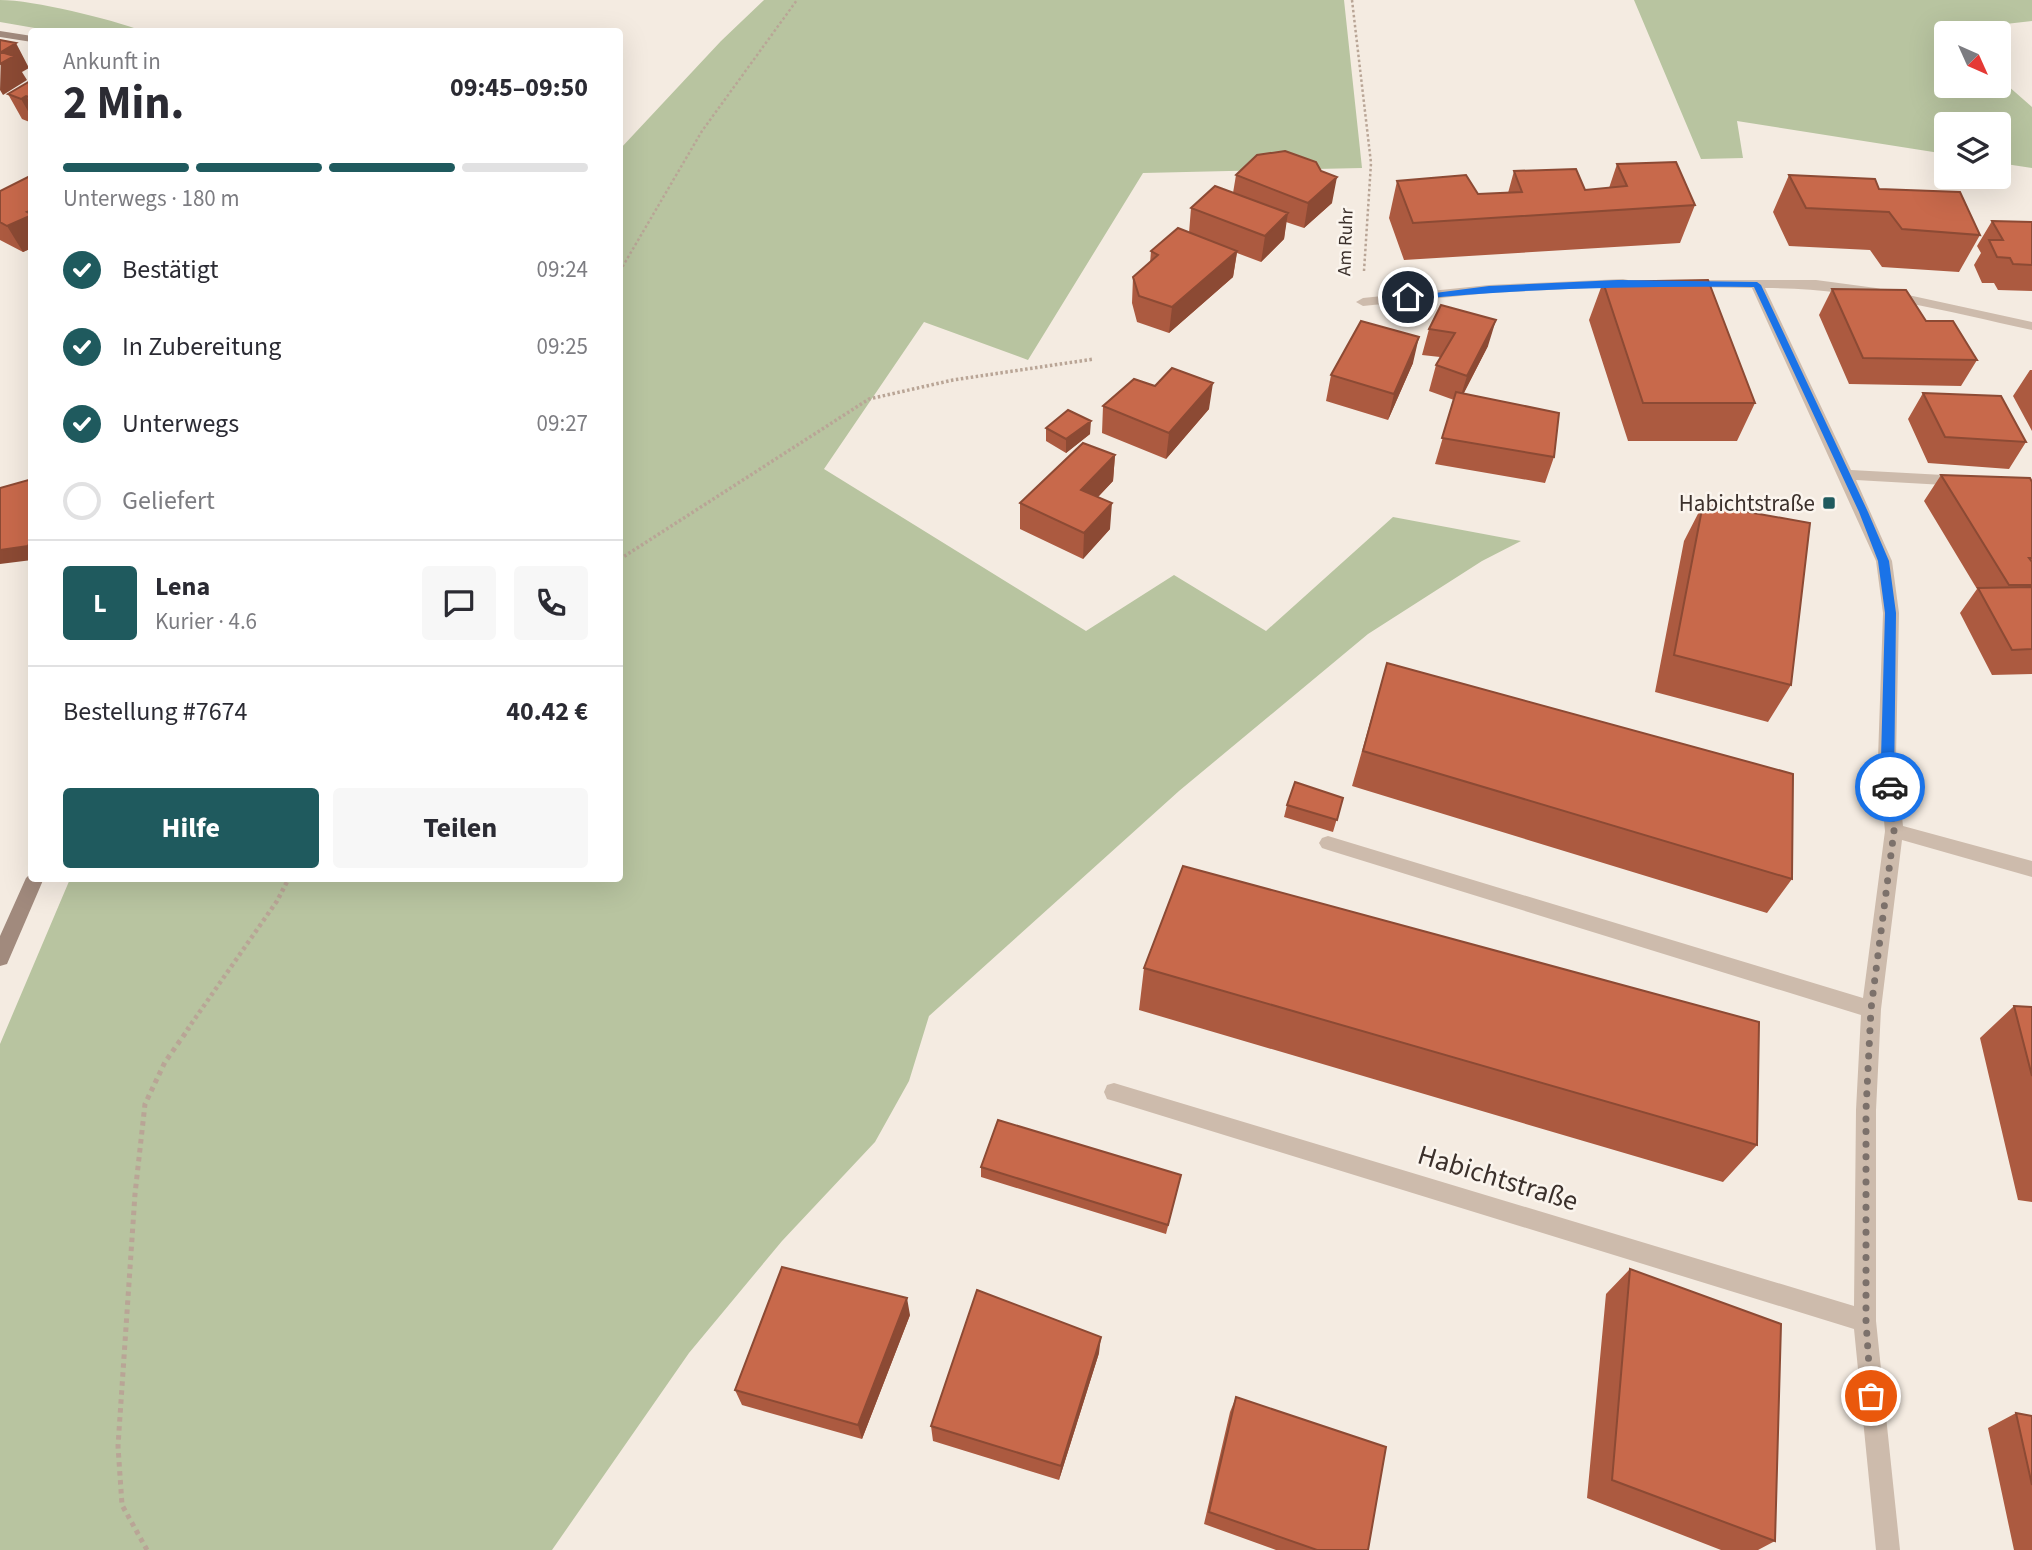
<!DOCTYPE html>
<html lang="de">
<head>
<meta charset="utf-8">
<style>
  :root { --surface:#fff; --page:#f7f7f7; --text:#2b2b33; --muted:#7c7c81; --line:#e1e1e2; --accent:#1f5a5e }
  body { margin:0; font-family:"Source Sans 3",sans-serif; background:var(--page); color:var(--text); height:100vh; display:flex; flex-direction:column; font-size:26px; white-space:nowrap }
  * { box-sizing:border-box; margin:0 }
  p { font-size:23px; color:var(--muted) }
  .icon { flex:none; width:38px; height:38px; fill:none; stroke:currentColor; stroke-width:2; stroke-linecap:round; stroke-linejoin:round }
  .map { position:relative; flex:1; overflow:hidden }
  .details { position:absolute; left:28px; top:28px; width:595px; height:854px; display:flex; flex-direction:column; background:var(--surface); border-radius:7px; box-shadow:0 7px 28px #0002 }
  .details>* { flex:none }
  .needle { width:46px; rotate:135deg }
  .fabs { position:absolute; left:1934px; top:21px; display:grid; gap:14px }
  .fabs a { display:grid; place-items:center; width:77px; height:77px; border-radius:7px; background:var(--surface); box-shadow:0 7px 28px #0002; font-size:35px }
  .pin { position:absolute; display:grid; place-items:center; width:60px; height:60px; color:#fff; margin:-30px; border:4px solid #fff; border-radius:50%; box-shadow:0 2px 7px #0007 }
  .courier { position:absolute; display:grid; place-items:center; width:70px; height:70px; margin:-35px; border:5px solid #1a73e8; border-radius:50%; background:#fff; color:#222; box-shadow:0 2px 9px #0007 }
  .head em { font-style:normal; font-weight:700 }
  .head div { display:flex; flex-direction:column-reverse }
  .head { display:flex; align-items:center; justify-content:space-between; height:119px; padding:0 35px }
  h1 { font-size:46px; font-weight:700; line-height:52px }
  .bar { display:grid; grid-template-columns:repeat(4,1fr); gap:10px 7px; align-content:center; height:84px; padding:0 35px }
  .bar i { height:9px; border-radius:5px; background:var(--line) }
  .bar .selected { background:var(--accent) }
  .bar p { grid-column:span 4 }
  .line { display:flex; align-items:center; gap:18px; padding:0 35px; border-top:2px solid var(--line) }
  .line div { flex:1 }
  .round { display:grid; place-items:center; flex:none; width:74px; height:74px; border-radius:7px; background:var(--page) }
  ol { padding:0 35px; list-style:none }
  li { display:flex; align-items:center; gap:21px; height:77px }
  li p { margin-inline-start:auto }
  li .icon { padding:7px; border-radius:50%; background:var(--accent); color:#fff; stroke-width:4 }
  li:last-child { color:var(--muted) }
  li i { width:38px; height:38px; border:4px solid var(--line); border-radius:50% }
  .action { display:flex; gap:14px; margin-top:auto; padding:14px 35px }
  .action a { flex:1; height:80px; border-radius:7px; background:var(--accent); color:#fff; font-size:28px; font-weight:700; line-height:80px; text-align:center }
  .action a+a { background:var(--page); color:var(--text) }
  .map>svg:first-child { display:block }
  .green { fill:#b8c4a0 }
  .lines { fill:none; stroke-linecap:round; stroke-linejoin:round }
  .path-far3 { stroke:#b9a596; stroke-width:2.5; stroke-dasharray:2.5 2.5; stroke-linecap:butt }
  .path-far2 { stroke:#b9a596; stroke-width:3.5; stroke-dasharray:2.5 2.5; stroke-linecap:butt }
  .path-far1 { stroke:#b9a596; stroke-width:4.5; stroke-dasharray:3.5 3.5; stroke-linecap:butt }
  .path { stroke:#b9a596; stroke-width:5; stroke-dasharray:4.5 4.5; stroke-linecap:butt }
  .street { fill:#cdbbac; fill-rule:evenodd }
  .secondary { fill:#a18a7d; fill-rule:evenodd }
  .wall { fill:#ac5a40 }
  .shaded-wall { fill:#8c4a34 }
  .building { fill:#c8694b; stroke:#8c4a34; stroke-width:2 }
  .route { fill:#1a73e8 }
  .done { stroke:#7c716b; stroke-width:7; stroke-dasharray:0 12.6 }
  .poi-dot { fill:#1f5a5e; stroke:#fbf5ee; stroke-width:2.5 }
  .labels { text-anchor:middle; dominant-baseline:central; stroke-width:5; stroke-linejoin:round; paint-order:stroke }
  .far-street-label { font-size:19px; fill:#3b302b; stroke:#fbf5ee }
  .poi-label { font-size:23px; fill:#3b302b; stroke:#fbf5ee; text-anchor:end }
  .near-street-label { font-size:28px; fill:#3b302b; stroke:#fbf5ee }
</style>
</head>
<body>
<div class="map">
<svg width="2032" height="1550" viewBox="0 0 2032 1550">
  <rect width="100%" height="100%" fill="#f4ebe1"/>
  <!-- green -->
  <path class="green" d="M0,0c34,0 110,19 143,31h-91l-52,-9z
    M764,0h580l18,168 -219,5 -115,187 -104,-38 -100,147 262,162 88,-56 92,56 127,-114 128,24 -39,20 -114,73 -189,157 -250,225 -20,65 -34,61 -93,99 -93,112 -137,197h-552v-506l70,-165 550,-1v-729l101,-108z
    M1634,0h398v21l-88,10 2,2v53h52l1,-8 33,29v61l-33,-5 -1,-39h-52v30l-209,-33 6,37 -42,1z"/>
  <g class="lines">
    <!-- path-far3 -->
    <path class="path-far3" d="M1352,0l19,163 -7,108
      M620,271l82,-140 95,-131"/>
    <!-- path-far2 -->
    <path class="path-far2" d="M620,559l249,-160 84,-19 141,-21"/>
    <!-- path-far1 -->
    <path class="path-far1" d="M187,1030l90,-129 12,-23"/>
    <!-- path -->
    <path class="path" d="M147,1550l-25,-45 -4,-59 17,-252 10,-90 20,-42 24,-34"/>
    <!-- street -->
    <path class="street" d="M1623,279l5,1v6l-139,7 -126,13 -7,-4 7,-4 126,-13z
      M1686,280h130l60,8 156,34v8c-90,-20 -175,-42 -267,-42l86,182 111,6 7,5 -7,5 -106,-6 36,81 7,52 -3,145 7,68 129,35v16l-130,-37 -21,169 -5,101v211l24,229h-24l-22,-221 -740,-228 -7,-2 -3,-7 3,-7 7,-2 740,223 2,-196 5,-95 -533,-165 -6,-2 -3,-5 3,-5 6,-2 535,162 22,-167 -7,-73 5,-145 -7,-52 -124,-273 -71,-1 -1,-3z"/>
    <!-- secondary -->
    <path class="secondary" d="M0,31l32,5v6l-32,-5z
      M32,872v6h12l-37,86 -7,2v-30l26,-58z"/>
  </g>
  <!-- wall -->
  <path class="wall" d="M32,80v43l-10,-4 -14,-25z
    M1617,164l78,41 -15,38 -276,17 -15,-42 8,-37 81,13 30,-1 6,-22 71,19 24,-2z
    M1236,175l96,28 -28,25 -18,-6 -2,17 -23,23 -24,-9 -4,24 -64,56 -32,-11 -5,-19 1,-26 17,-14 1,-12 38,-18 2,-25 42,-15z
    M1789,175l90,14 101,46 -21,37 -77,-5 -12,-17 -81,-4 -16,-34z
    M32,176v72l-9,4 -23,-12v-49z
    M1992,221l40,1v69l-34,-1 -4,-7h-12l-8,-18 7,-12 -4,-7z
    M1603,282l152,121 -18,38h-109l-39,-121z
    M1832,289l94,32 51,39 -16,26 -112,-2 -30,-69z
    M1441,305l47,41 -24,47 90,64 -9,26 -110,-19 19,-64 -25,-9 7,-26 4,-8 -18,-2 7,-26z
    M1413,363l-25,57 -62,-19 5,-26z
    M2030,370h2v61l-19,-35z
    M1923,393l103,49 -17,27 -81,-6 -20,-44z
    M1103,406l106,3 -43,50 -64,-26z
    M1046,428l44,6 -24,19 -20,-12z
    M1115,455l-2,26 -15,16 12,32 -27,30 -63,-30v-26z
    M1941,475l91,7v192l-40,1 -32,-62 17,-24 -53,-88z
    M1703,504l88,181 -23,37 -113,-30 29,-151z
    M1387,663l405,216 -25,34 -415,-127z
    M1343,798l-10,34 -49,-15 3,-12z
    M1144,968l613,177 -34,37 -584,-172z
    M2014,1006l18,1v195l-14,-2 -38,-162z
    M981,1167l200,8 -15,59 -185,-57z
    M1630,1269l145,272 -17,9h-37l-134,-52 19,-204z
    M910,1315l-48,124 -120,-34 -7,-15z
    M1099,1353l-40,127 -126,-39 -2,-15z
    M1236,1397l132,153h-92l-72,-26 26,-112z
    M2016,1413l16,3v134h-18l-26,-122z"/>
  <!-- shaded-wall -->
  <path class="shaded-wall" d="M16,43l13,25 -7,4 5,8 -24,15 -3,-5 1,-38z
    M26,96l6,10v12l-11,-19z
    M1337,177l-5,26 -28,25 4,-25z
    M32,210v38l-9,4 -16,-26z
    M1288,213l-4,26 -23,23 4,-26z
    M1237,251l-4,26 -64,56 3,-26z
    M1496,320l-8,26 -29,56 8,-26z
    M1419,337l-6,26 -25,57 6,-26z
    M1213,383l-4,26 -43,50 3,-26z
    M1091,421l-1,13 -24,19v-14z
    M1115,455l-2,26 -33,35 1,-26z
    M1112,503l-2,26 -27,30 1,-26z
    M32,538v22l-32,4v-14z
    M907,1298l3,17 -48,124 -4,-14z
    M1101,1337l-2,16 -40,127 2,-14z"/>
  <!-- building -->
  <path class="building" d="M0,40l16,3 -15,9 13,4 -14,8z
    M32,80v18l-6,-2 -5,3 -13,-5z
    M1285,151l31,11 5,9 16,6 -29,26 -72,-28 21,-20z
    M1676,162l19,43 -282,18 -16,-42 69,-6 12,19 44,-2 -8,-21 62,-2 9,21 42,-4 -10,-22z
    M1789,175l86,4 4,10 81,3 20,43 -78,-6 -13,-17 -83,-4z
    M30,176h2v34l-5,2 5,3 -25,11 -7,-4v-31z
    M1215,186l73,27 -23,23 -74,-28z
    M1992,221l40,1v43l-19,-1 -3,-6 -13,-1 -8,-17h14z
    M1178,228l59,23 -65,56 -33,-11 -6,-19 25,-22 -7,-4z
    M1708,280l47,123h-112l-40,-121z
    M1832,289l74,1 20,31h27l24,39 -114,-2z
    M1441,305l55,15 -29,56 -31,-11 19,-32 -26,-4z
    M1361,321l58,16 -25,57 -63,-19z
    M1172,368l41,15 -44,50 -66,-27 31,-27 21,7z
    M1456,392l103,21 -5,44 -112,-19z
    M1923,393l78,3 25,46 -81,-5z
    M1068,410l23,11 -25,18 -20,-11z
    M1083,443l32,12 -34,35 31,13 -28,30 -64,-30z
    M1941,475l89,3 2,4v76h-3l3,4v23h-23z
    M32,479v59l-4,8 -28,4v-62z
    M1703,504l107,19 -19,162 -117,-30z
    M2032,587v62l-20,1 -34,-62z
    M1387,663l406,111 -1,105 -429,-128z
    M1295,782l48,16 -6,22 -50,-15z
    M1183,866l576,156 -2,123 -613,-177z
    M2014,1006l18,1v69z
    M998,1120l183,55 -13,50 -187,-58z
    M782,1267l125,31 -49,127 -123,-35z
    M1630,1269l151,55 -6,217 -163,-61z
    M977,1290l124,47 -40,129 -130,-40z
    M1236,1397l150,50 -18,103h-51l-108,-38z
    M2016,1413l16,3v69z"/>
  <!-- route -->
  <path class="route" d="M1618,280l139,2 4,3 107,227 21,49 7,52 -2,178 -4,1 -6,-5 -3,-29 4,-145 -7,-52 -19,-49 -105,-225c-116,-1 -230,1 -346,13l-4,-3 85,-11z"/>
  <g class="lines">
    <!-- done -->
    <path class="done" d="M1871,1396l-5,-75v-211l5,-101 23,-178 -4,-44"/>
  </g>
  <!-- markers -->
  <rect class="poi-dot" x="1822" y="496" width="14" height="14" rx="3.5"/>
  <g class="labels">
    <!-- far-street labels -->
    <g class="far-street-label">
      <text transform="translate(1346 242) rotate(-88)">Am Ruhr</text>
    </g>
    <!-- poi labels -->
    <g class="poi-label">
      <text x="1815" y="503">Habichtstraße</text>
    </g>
    <!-- near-street labels -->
    <g class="near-street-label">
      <text transform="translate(1498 1178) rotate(17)">Habichtstraße</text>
    </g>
  </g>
</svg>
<div class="fabs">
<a><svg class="needle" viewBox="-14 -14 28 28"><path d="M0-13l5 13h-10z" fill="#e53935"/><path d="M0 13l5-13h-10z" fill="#7c7c81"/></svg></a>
<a><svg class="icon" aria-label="layers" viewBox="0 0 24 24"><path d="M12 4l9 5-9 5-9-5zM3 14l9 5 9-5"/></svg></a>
</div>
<div class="pin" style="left:1871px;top:1396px;background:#ea580c"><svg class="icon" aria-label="bag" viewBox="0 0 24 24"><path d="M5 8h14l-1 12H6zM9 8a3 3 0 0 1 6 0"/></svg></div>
<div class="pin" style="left:1408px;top:297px;background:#1f2937"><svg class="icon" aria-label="home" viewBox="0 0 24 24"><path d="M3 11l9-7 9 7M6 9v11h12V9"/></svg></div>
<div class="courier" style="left:1890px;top:787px"><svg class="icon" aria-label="car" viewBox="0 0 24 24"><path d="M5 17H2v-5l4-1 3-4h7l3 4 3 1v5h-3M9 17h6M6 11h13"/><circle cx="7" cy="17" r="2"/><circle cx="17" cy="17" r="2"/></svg></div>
<section class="details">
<div class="head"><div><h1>2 Min.</h1><p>Ankunft in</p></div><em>09:45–09:50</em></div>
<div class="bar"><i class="selected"></i><i class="selected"></i><i class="selected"></i><i></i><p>Unterwegs · 180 m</p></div>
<ol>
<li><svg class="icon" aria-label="check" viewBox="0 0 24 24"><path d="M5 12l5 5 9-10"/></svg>Bestätigt<p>09:24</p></li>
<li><svg class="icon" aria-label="check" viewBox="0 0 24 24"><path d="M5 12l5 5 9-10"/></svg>In Zubereitung<p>09:25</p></li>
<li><svg class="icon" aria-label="check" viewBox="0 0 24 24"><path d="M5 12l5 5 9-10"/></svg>Unterwegs<p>09:27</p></li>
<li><i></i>Geliefert</li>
</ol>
<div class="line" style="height:126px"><b class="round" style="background:var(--accent);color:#fff">L</b><div><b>Lena</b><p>Kurier · 4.6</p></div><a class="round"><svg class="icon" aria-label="chat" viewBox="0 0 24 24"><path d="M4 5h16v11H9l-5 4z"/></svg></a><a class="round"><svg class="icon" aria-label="phone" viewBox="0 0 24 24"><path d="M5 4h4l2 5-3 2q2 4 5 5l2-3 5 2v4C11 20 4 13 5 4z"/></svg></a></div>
<div class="line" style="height:91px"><div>Bestellung #7674</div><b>40.42 €</b></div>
<div class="action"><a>Hilfe</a><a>Teilen</a></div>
</section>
</div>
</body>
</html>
